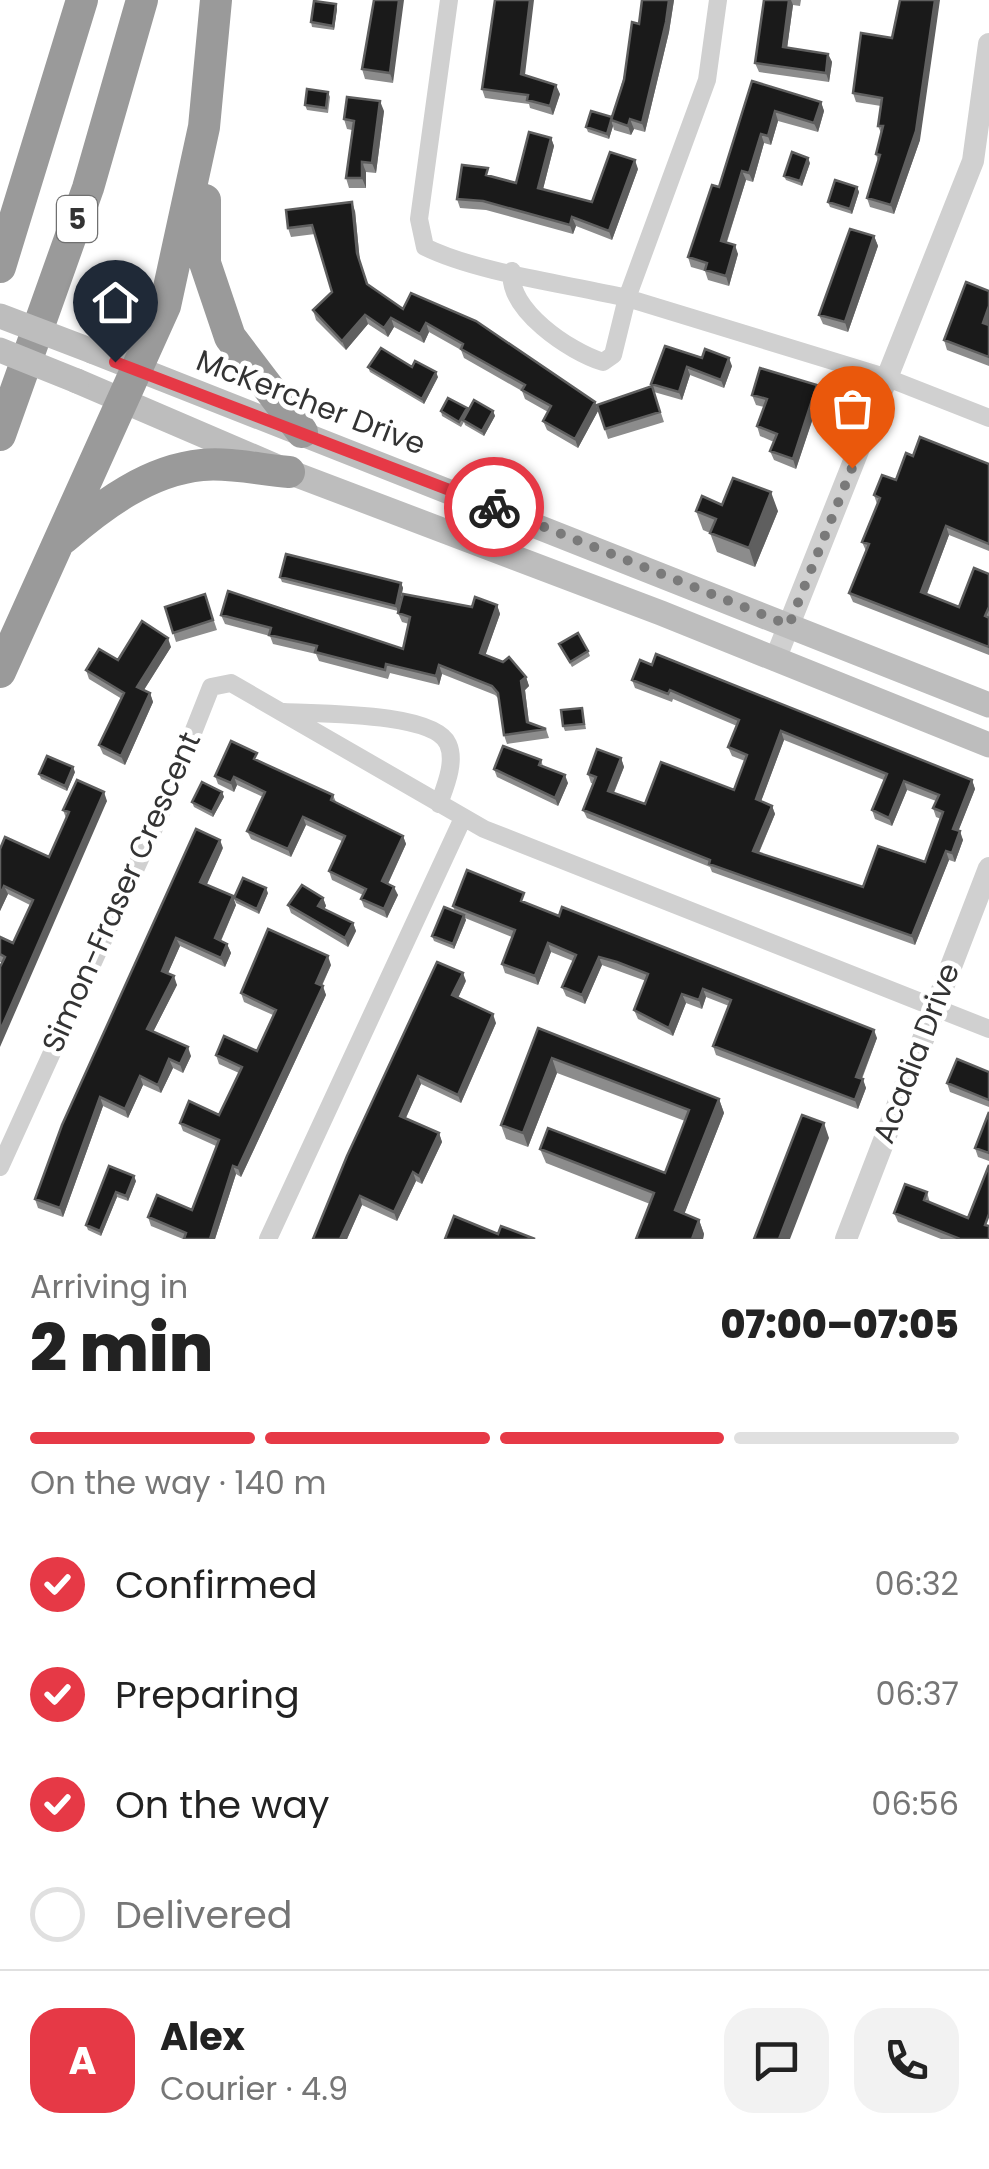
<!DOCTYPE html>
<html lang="en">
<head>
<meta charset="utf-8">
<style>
  :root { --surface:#fff; --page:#f2f2f2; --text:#222; --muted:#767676; --line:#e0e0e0; --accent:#e63946 }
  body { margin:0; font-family:Poppins,sans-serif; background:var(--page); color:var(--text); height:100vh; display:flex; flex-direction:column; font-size:38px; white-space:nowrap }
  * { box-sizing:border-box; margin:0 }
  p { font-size:32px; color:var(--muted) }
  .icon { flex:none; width:55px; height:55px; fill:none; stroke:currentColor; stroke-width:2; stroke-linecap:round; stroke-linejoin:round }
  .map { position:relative; height:1239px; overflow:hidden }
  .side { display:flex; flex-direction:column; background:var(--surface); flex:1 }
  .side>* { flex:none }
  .pin { position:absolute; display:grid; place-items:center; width:85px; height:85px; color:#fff; margin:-102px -42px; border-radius:50% 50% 50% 0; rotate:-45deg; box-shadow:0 0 10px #0007 }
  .pin .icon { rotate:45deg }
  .courier { position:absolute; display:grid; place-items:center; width:100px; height:100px; margin:-50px; border:8px solid #e63946; border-radius:50%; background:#fff; color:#222; box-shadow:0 2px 12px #0007 }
  .summary em { font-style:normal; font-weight:800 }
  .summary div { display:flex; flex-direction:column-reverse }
  .summary { display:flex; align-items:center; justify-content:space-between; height:170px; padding:0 30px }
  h1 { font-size:65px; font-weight:800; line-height:75px }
  .bar { display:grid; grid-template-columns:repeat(4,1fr); gap:15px 10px; align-content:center; height:120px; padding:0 30px }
  .bar i { height:12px; border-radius:8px; background:var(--line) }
  .bar .on { background:var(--accent) }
  .bar p { grid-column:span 4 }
  .line { display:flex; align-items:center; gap:25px; padding:0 30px; border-top:2px solid var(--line) }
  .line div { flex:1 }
  .round { display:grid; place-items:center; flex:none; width:105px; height:105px; border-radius:30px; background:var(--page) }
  ol { padding:0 30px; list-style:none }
  li { display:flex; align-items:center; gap:30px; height:110px }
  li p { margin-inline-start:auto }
  li .icon { padding:10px; border-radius:50%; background:var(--accent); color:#fff; stroke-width:4 }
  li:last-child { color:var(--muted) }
  li i { width:55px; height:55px; border:5px solid var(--line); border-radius:50% }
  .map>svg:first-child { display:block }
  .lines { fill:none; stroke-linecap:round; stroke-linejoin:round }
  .minor { stroke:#d0d0d0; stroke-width:18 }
  .tertiary { stroke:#d0d0d0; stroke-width:22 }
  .secondary { stroke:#bdbdbd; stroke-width:25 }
  .motorway { stroke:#9a9a9a; stroke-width:32 }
  .secondary-bridge { stroke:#bdbdbd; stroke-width:25 }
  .wall { fill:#8c8c8c; fill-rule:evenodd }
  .shaded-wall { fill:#5f5f5f }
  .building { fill:#1a1a1a; stroke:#5f5f5f; stroke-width:2.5; fill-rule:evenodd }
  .done { stroke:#7a7a7a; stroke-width:10; stroke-dasharray:0 18 }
  .route { stroke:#e63946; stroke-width:12 }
  .labels { text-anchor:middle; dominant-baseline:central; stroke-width:10; stroke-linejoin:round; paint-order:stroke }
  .shield { fill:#fff; stroke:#707070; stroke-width:2.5 }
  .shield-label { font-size:28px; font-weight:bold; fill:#333 }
  .street-label { font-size:30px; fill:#333; stroke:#fff }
</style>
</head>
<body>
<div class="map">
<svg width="989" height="1239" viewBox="0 0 989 1239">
  <rect width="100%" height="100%" fill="#fff"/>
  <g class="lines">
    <!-- minor -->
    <path class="minor" d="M449,0l-30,219 6,28c53,26 142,37 202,51l-14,57 -10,7c-33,-10 -97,-53 -91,-91
      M718,0l-11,80 -80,218 258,79 104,41
      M284,712c33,2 150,0 164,32 8,18 -3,43 -9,60
      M0,1167l164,-361 47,-119 20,-4 253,146 505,200
      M268,1239l195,-421"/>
    <!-- tertiary -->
    <path class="tertiary" d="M775,660l198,-499 16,-117
      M846,1239l143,-371"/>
    <!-- secondary -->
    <path class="secondary" d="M92,351l897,354
      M77,381l212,91 372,141 328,132"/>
    <!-- motorway -->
    <path class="motorway" d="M205,200v63l25,74 72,95
      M0,267l82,-267
      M0,435l88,-247 54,-188
      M64,538c38,-33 85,-68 138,-73 27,-3 60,5 87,7
      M0,672l165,-366 39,-179 12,-127"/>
    <!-- secondary-bridge -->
    <path class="secondary-bridge" d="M0,316l92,35
      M0,350l77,31"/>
  </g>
  <!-- wall -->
  <path class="wall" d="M374,0l19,83 -28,-4 -3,-10z
    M642,0h32l-5,32 -24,100 -11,-3 -3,6 -17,-5 -1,-4 -4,13 -21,-7 -2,-5 26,-10 27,-93z
    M764,0h37l-1,6 -7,-1 -6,43 41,6 4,8 -3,20 -70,-10 -4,-9z
    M337,9l-3,21 -22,-3 -1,-5z
    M892,38l28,102 -26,74 -24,-7 -3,-9 11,-37 -2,-7 5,-21 -3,-7 3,-20 -25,-4 -3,-9z
    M525,75l35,19 -7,21 -23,-7 -1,-4 -44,-6 -3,-9z
    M752,81l69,21 3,9 -6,21 -40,-11 -7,24 -7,-2 -11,39 -7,-2 -19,62 11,12 -9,32 -21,-6 -3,-9 -14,-4 -3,-10 31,-70z
    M328,92l2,5 -2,16 -21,-3 -2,-5z
    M384,111l-8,62 -10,-1v16h-17l-3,-10 6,-48 -5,-1 -3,-10z
    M551,138l3,8 -11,43 49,13 46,-33 -26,71 -36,-14 -3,8 -87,-24 -26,-2 -3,-9 33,-23 26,7z
    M810,163l-8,23 -16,-6 -2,-4z
    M857,187l2,5 -7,22 -22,-7 -2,-5z
    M355,211l5,51 7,23 36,24 192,93 3,9 -20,37 -31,-18 -4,-9 5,-9 -23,-13 -3,-8 -58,-33 -3,-8 -32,-18 -5,11 -30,-16 -6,10 -20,-13 -22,26 -30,-30 -3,-10 19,-18 -17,-58 -24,3 -3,-9z
    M874,236l4,10 -30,86 -25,-8 -4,-9z
    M989,291v75l-42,-16 -3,-10z
    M665,346l67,20 -8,22 -34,-13 -8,25 -28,-8 -3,-8z
    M368,367h44l26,10 -14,27 -54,-32z
    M652,386l12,36 -56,17 -11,-34z
    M821,394l-25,75 -22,-9 -4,-9 4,-9 -14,-6 -3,-10 7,-19 -8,-2 -4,-10z
    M441,411h52l2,5 -11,20 -19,-11 -1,-3 -3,5 -19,-11z
    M913,456l76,8v87l-40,-16 -22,59 32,13 30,-33v81l-136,-53 -4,-9 17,-42 -4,-9 15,-38 -3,-9 22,-15z
    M722,505l56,6 -23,56 -38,-15 -7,-19 -7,-3 -7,-19z
    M280,577l121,6 2,5 -5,23 -116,-29z
    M205,594l12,36 -41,12 -11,-35z
    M497,605l3,9 -15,41 41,22 3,9 -4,4 4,33 17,6 3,9 -42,6 -3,-9 -5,-36 -4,-4 -53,-21 -3,11 -49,-12 -2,6 -69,-18 -3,-7 -43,-10 -3,-8 -45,-12 -4,-9 182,34 6,-25 -7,-2 -4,-9z
    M559,644l29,7 2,5 -18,11z
    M171,647l-27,43 6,3 3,9 -28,63 -22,-11 -4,-9 23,-46 -33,-20 -3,-9 32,-10z
    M632,680l340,100 3,9 -17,42 5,9 -8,22 -6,-2 -34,85 -203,-73 -2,-5 -123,-49 -4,-8 11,-26 -3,-1 -3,-9 33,-16 3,9 -10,26 31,11 89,-14 11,-29 -13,-5 -4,-9 9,-21 -64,-27 -1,3 -37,-14zM784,740l100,40 -12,30 3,9 17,7 15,-36 29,11 -3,7 3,9 5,2 -16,43 -62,25 -104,-34 16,-39 -3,-8 -11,-5z
    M582,708l4,21 -21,2 -2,-5z
    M541,760l2,6 25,17 -10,23 -61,-29 -3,-8z
    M260,761l73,34 3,7 67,34 3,8 -18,40 10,11 -11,23 -23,-11 -3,-8 2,-4 -31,-15 -3,-9 13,-30 -36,-16 -15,32 -40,-18 -4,-8 16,-34 -26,-12 -3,7 -16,-8 -3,-8z
    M75,772l-8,19 -26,-12 -2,-5z
    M222,792l2,5 -11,20 -19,-10 -2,-5z
    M107,801l-105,161h-2v-25l13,6 17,-38 -22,-11 -8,17v-62l49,8 17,-39 -3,-8z
    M223,848l-17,37 30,20 -15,36 6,3 4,9 -6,14 -45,-21 -12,27 9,12 -24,47 38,24 -8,17 -10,-5 -12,25 -18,-8 -15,33 -25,-12 -40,111 -25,-9 -3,-9z
    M268,893l-9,21 -23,-11 -2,-5z
    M323,898l3,8 -2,3 29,14 3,8 -8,16 -57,-34 -3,-8z
    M527,902l-1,1 351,135 -15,41 4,9 -8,21 -142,-54 -3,-9 16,-40 -23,-9 -4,12 -16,-6 -13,33 -35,-17 -4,-9 12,-29 -44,-16 -17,39 -19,-8 -4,-9 11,-26 -22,-9 -13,33 -33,-12 -3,-9 10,-27 -47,-19 1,2 -12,29 -20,-8 -2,-5 23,-24 -2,-6z
    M331,965l-9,21 4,9 -85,182 -5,-3 -21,65h-32l-32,-13 -3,-9 44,-7 24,-64 -33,-15 -3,-8 39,-8 20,-42 -20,-9 -3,-9 41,-4 16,-36 -29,-13 -3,-9z
    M466,981l-8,17 38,25 -35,80 -40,-19 -15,34 33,15 3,9 -20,42 -6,-3 -19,40 -35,-16 -15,34h-34z
    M538,1028l181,71 5,14 -40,101 15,6 5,14 -1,5h-67l14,-35 -104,-41 -6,-14 125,24 20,-52 -128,-48 -29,74 -22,-8 -5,-14z
    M989,1072v35l-39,-15 -3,-9z
    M989,1112v49l-11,-4 -3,-9z
    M109,1166l27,15 -8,20 -11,-4 -16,39 -13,-6 -2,-5z
    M927,1192l3,11 38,15 21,21h-48l-43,-17 -4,-9z"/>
  <!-- shaded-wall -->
  <path class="shaded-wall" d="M399,0h5l-11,83 -3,-10z
    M530,0h4l-10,83 -3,-9z
    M669,0h5l-5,32 -24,100 -3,-9z
    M789,0h2l2,5 -7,51 -3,-9z
    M935,0h5l-20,140 -26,74 -3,-9z
    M336,4l1,5 -3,21 -1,-4z
    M828,54l4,8 -3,20 -3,-9z
    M556,85l4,9 -7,21 -3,-9z
    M380,101l4,10 -8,62 -4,-10z
    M821,102l3,9 -6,21 -4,-9z
    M775,111l3,10 -7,24 -3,-9z
    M630,119l4,10 -3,6 -3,-9z
    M611,121l2,5 -4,13 -2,-5z
    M761,134l3,9 -11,39 -4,-9z
    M551,138l3,8 -13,51 -3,-9z
    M808,158l2,5 -8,23 -2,-5z
    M635,160l3,9 -26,71 -3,-9z
    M362,162l4,10v16l-4,-10z
    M742,171l4,9 -22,70 -3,-9z
    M857,187l2,5 -7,22 -2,-5z
    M352,202l3,9 5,51 -3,-9z
    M572,217l4,9 -3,8 -3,-9z
    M874,236l4,10 -30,86 -3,-10z
    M735,245l3,9 -9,32 -3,-10z
    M989,306v19l-6,-2z
    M365,315l3,9 -22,26 -4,-9z
    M391,318l3,9 -6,10 -4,-9z
    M426,323l3,9 -5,11 -4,-9z
    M729,358l3,8 -8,22 -3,-8z
    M687,367l3,8 -8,25 -3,-8z
    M436,372l2,5 -14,27 -2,-5z
    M817,385l4,9 -25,75 -3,-10z
    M595,402l3,9 -20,37 -3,-9z
    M493,411l2,5 -11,20 -2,-5z
    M771,492l7,19 -23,56 -6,-19z
    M946,526l3,9 -25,66 -3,-9z
    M401,583l2,5 -5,23 -2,-5z
    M497,605l3,9 -17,48 -3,-9z
    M168,638l3,9 -31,49 -3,-9z
    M439,665l3,9 -3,11 -3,-9z
    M526,677l3,9 -4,4 5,41 -3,-9 -6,-41z
    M150,693l3,9 -28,63 -4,-9z
    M781,731l3,9 -25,67 -3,-8z
    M621,758l3,9 -13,32 -3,-8z
    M73,767l2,5 -8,19 -2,-5z
    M565,775l3,8 -10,23 -3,-8z
    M234,777l3,8 -3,7 -3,-9z
    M972,780l3,9 -19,48 -3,-8z
    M904,781l3,9 -15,36 -3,-8z
    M104,792l3,9 -107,246v-16z
    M222,792l2,5 -11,20 -1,-5z
    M772,806l3,8 -19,45 -3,-8z
    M303,817l3,8 -15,32 -3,-8z
    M960,831l3,9 -8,22 -3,-9z
    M403,836l3,8 -21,46 -3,-9z
    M220,840l3,8 -19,43 -4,-9z
    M946,851l3,9 -34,85 -3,-9z
    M4,886l4,8 -8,17v-15z
    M394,887l4,8 -11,23 -3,-9z
    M266,888l2,5 -9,21 -2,-5z
    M233,896l3,9 -18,42 -3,-9z
    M323,898l3,8 -5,9 -3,-9z
    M464,915l2,5 -12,29 -1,-5z
    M353,923l3,8 -8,16 -3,-9z
    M176,938l4,8 -15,34 -3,-9z
    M548,943l3,9 -13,33 -3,-9z
    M227,944l4,9 -6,14 -4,-9z
    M328,956l3,9 -12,26 -3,-8z
    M599,957l3,8 -17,39 -3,-9z
    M463,973l3,8 -11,23 -3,-9z
    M174,976l3,9 -27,53 -3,-9z
    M323,986l3,9 -85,182 -3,-9z
    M703,989l3,8 -4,12 -3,-9z
    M682,994l4,9 -13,33 -4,-8z
    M493,1014l3,9 -35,80 -3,-8z
    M874,1030l3,8 -18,47 -3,-8z
    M188,1047l3,9 -8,17 -3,-9z
    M552,1058l5,15 -29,74 -5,-14z
    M169,1059l4,9 -12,25 -3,-8z
    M140,1076l3,9 -15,33 -3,-9z
    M418,1076l3,8 -18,40 -3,-8z
    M863,1079l3,9 -8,21 -3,-9z
    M100,1097l3,9 -40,111 -3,-9z
    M719,1099l5,14 -44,112 -5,-15z
    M824,1123l5,15 -39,101h-11z
    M439,1133l3,9 -20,42 -3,-8z
    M233,1166l3,8 -21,65h-5z
    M413,1172l3,9 -19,40 -3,-9z
    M134,1176l2,5 -8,20 -2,-5z
    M116,1192l1,5 -16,39 -1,-5z
    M360,1196l2,9 -15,34h-7z
    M699,1220l5,14 -1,5h-11z"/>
  <!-- building -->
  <path class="building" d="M374,0h25l-9,73 -28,-4z
    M495,0h35l-9,74 35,11 -6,21 -23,-6 1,-5 -46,-6z
    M642,0h27l-3,22 -24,101 -12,-4 -2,7 -17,-6 13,-40 8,-58 7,2z
    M764,0h25l-6,47 45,7 -2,19 -71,-10z
    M900,0h35l-19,131 -25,74 -24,-7 13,-43 -4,-1 7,-28h-5l4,-28 -29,-5 8,-60 31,5z
    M314,1l22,3 -3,22 -22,-4z
    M752,81l69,21 -7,21 -39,-12 -7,25 -7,-2 -12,39 -7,-2 -21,70 14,4 -9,31 -21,-6 2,-7 -19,-6 24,-72 7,2z
    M307,89l21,3 -2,16 -21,-3z
    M347,97l33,4 -8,62 -10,-1v16h-16l8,-57 -10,-2z
    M591,111l21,6 -5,17 -21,-7z
    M529,132l22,6 -13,50 54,14 18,-50 25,8 -26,71 -37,-14 -2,8 -87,-24 -26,-2 5,-34 26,3 -2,7 30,8z
    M792,152l16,6 -8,23 -16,-5z
    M835,180l22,7 -7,22 -22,-7z
    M352,202l5,51 10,31 36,25 8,-16 65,28 119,81 -20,37 -32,-18 8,-15 -29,-16 3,-5 -64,-36 2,-5 -37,-21 -6,11 -29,-16 -7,10 -19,-13 -23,26 -29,-31 19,-18 -20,-67 -24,3 -2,-18z
    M850,229l24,7 -29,86 -26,-7z
    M966,282l23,9v15l-6,17 6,2v32l-45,-17z
    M665,346l37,12 3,-9 24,9 -8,22 -34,-13 -8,25 -28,-8z
    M381,348l31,19 3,-6 21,11 -14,27 -54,-32z
    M760,368l57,17 -24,74 -23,-8 7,-17 -20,-8 10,-27 -15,-4z
    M652,386l8,26 -55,17 -8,-24z
    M448,398l19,10 -8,14 -18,-11z
    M474,400l19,11 -11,20 -19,-11z
    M920,437l69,27v80l-43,-18 -25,66 38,15 15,-39 15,6v33l-4,9 4,2v29l-140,-54 20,-49 -7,-2 18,-44 -6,-3 8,-20 14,5 10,-27 7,3z
    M733,478l38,14 -22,56 -39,-15 6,-14 -20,-8 6,-15 20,9z
    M286,554l115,29 -5,23 -116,-29z
    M228,591l175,58 7,-32 -12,-4 5,-19 69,13 3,-10 22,8 -17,48 23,9 6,-5 17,20 -5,4 6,41 19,7 -42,6 -6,-42 -6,-7 -53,-21 -3,11 -50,-12 -1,6 -70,-18 2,-6 -48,-11 2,-7 -50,-13z
    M205,594l8,26 -40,13 -8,-26z
    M142,621l26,17 -31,49 13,6 -29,63 -22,-11 25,-52 -38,-23 13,-21 19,11z
    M578,633l10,18 -18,11 -11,-18z
    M656,654l316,126 -19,49 7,2 -8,22 -6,-2 -34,85 -203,-72 1,-4 -127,-50 13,-33 -8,-3 9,-25 24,9 -13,33 37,13 16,-42 73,28 13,-35 -19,-8 11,-27 -69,-30 -2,4 -36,-14 8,-20 12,5zM781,731l106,43 -15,36 17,8 15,-37 35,14 -6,13 10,4 -18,50 -47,-16 -15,41 -110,-36 19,-45 -16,-7z
    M582,708l2,16 -21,2 -2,-16z
    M231,741l26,12 -3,6 79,36 -2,5 72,36 -21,45 12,6 -10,22 -23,-10 5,-10 -37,-18 16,-35 -42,-19 -15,32 -41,-18 18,-39 -31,-15 -3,6 -16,-7z
    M503,746l38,14 -2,5 26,10 -10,23 -61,-29z
    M47,756l26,11 -8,19 -26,-12z
    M77,780l27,12 -104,239v-64l5,-10 -5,-3v-17l13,6 20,-43 -29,-14 -4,10v-47l5,-12 44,20 20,-45 -6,-2z
    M202,782l20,10 -10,20 -20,-10z
    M196,829l24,11 -20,42 33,14 -18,42 12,6 -6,14 -45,-20 -14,33 12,5 -27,53 41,18 -8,17 -11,-5 -11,26 -18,-9 -15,33 -25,-12 -40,111 -25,-9 27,-74z
    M467,870l57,23 -3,8 38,15 3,-9 312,123 -18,47 7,2 -8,21 -142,-54 18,-46 -28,-11 -4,11 -17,-6 -13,34 -35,-18 14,-36 -31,-12 -18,-5 -17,38 -20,-8 14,-32 -28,-12 -13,33 -33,-12 13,-34 -62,-24z
    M243,878l23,10 -9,21 -23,-11z
    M302,885l21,13 -5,8 35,17 -8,15 -57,-33z
    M444,907l20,8 -11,29 -21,-8z
    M268,929l60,27 -12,27 7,3 -85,182 -5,-2 -23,73h-26l2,-6 -38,-16 9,-22 35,15 27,-70 -39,-17 9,-22 30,14 23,-48 -26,-12 8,-19 33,15 19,-41 -35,-17z
    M437,962l26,11 -11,22 41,19 -35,81 -40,-19 -18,40 39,17 -20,43 -6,-4 -19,40 -34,-16 -20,43h-27l34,-83z
    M538,1028l181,71 -44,111 24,10 -7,19h-56l18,-46 -114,-44 8,-21 117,45 24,-63 -137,-52 -29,75 -22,-8z
    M957,1059l32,13v28l-42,-17z
    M989,1112v41l-14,-5z
    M802,1115l22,8 -45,116h-25z
    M989,1165v49l-4,11 4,1v13h-29l-66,-26 11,-29 22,8 -3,8 44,18z
    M109,1166l25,10 -8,20 -10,-4 -16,39 -14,-6z
    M454,1216l44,18 3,-8 34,13h-90z"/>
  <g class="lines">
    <!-- done -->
    <path class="done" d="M494,507l295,118 63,-157"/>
    <!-- route -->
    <path class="route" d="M115,362l379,145"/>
  </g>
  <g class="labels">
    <!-- shield labels -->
    <rect class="shield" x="57" y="196" width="40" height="46" rx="8"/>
    <g class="shield-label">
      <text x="77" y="219">5</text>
    </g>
    <!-- street labels -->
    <g class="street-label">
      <text transform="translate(311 402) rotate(21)">McKercher Drive</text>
      <text transform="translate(121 892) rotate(-66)">Simon-Fraser Crescent</text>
      <text transform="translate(916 1053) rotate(-69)">Acadia Drive</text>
    </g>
  </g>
</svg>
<div class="pin" style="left:852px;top:468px;background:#ea580c"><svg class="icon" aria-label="bag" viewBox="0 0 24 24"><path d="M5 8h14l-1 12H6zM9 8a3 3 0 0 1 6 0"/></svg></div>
<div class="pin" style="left:115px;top:362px;background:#1f2937"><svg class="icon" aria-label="home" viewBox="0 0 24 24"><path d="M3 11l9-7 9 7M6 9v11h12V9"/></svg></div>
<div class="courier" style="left:494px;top:507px"><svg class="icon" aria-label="bike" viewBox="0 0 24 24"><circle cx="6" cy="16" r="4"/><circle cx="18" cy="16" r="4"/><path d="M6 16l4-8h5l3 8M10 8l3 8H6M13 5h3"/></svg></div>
</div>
<section class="side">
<div class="summary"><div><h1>2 min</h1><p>Arriving in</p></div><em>07:00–07:05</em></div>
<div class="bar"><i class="on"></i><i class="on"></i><i class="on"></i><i></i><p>On the way · 140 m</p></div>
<ol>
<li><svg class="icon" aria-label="check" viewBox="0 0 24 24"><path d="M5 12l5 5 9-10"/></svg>Confirmed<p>06:32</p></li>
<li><svg class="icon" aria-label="check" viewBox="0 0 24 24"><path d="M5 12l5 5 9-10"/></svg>Preparing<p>06:37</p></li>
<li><svg class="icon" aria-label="check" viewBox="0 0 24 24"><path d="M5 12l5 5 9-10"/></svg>On the way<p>06:56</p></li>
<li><i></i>Delivered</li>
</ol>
<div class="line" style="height:180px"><b class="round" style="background:var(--accent);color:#fff">A</b><div><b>Alex</b><p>Courier · 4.9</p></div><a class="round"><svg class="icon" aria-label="chat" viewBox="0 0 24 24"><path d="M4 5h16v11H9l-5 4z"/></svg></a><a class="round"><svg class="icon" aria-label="phone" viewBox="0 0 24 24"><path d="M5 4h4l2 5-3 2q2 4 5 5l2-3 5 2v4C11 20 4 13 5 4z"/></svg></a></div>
</section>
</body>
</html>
